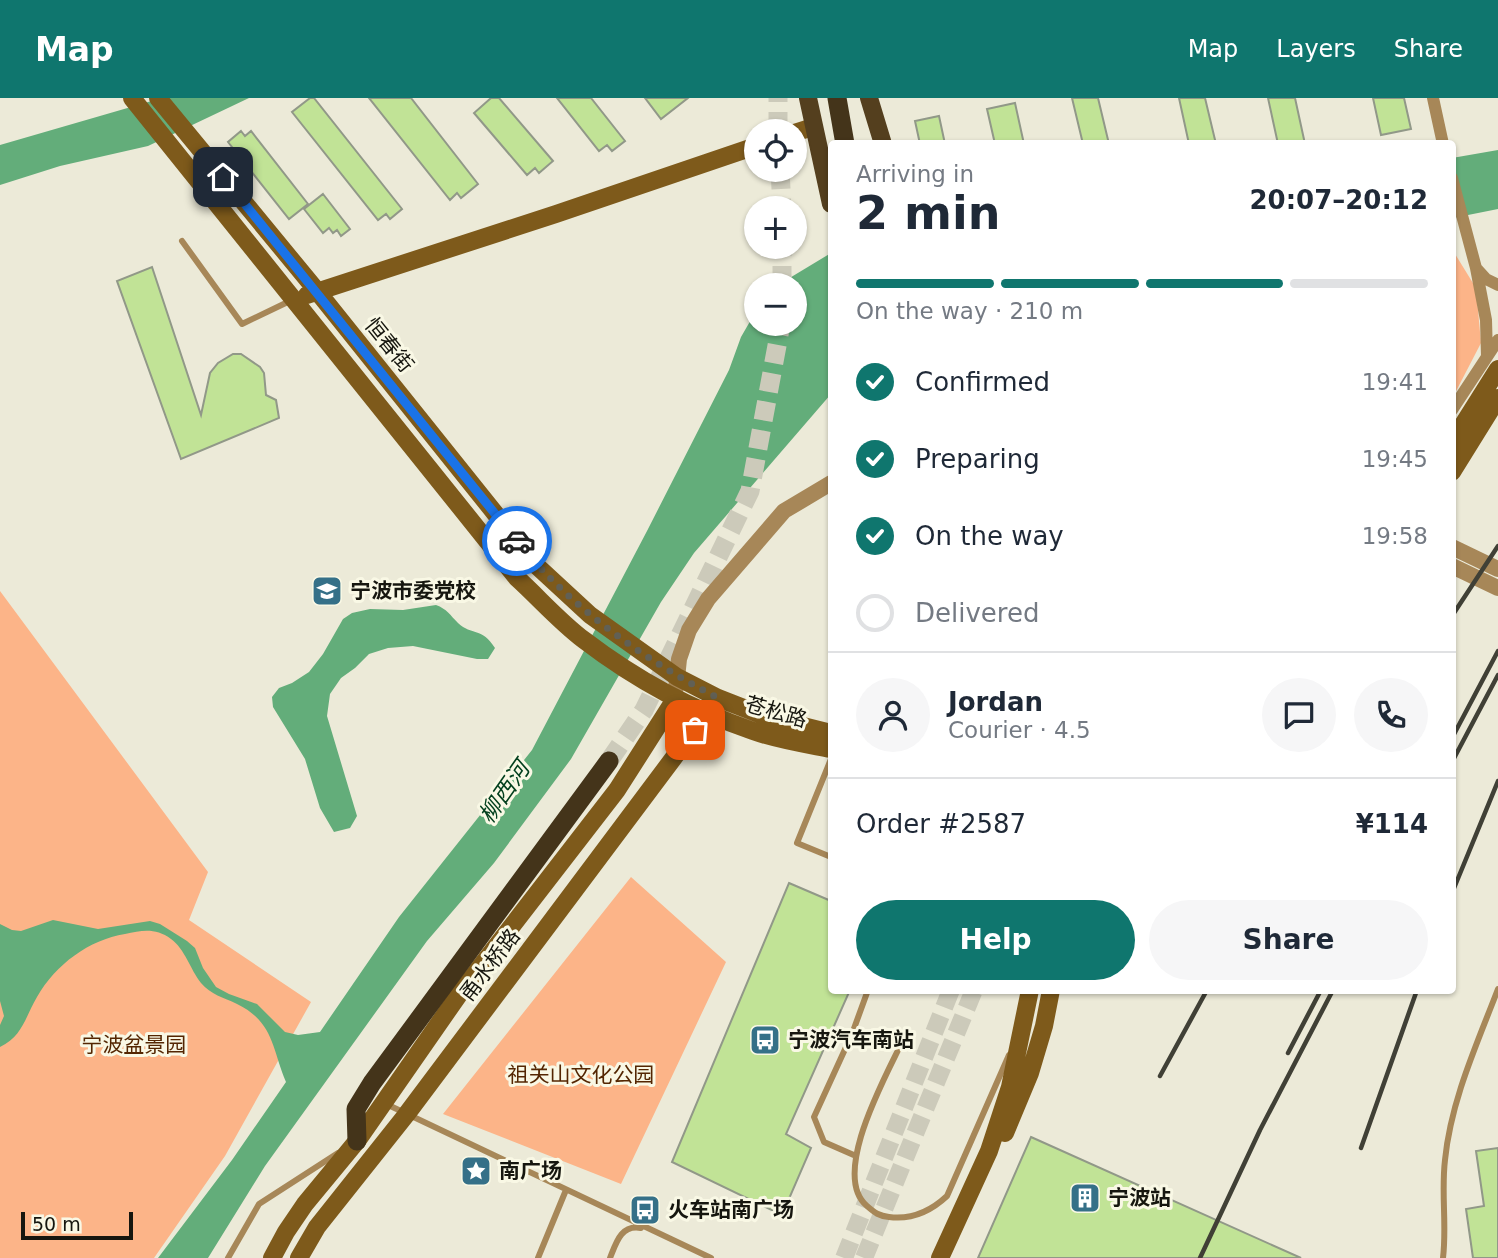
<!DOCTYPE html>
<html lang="en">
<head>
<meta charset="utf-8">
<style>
  :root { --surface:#fff; --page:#f6f6f7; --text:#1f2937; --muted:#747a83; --line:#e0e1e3; --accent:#0f766e }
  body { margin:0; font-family:"DejaVu Sans","Noto Sans SC",sans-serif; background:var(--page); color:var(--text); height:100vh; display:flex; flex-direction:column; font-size:26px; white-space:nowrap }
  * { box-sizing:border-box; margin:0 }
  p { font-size:23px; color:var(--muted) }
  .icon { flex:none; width:38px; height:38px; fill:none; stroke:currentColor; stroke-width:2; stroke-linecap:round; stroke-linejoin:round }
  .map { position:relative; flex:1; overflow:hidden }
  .side { position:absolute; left:828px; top:42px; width:628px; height:854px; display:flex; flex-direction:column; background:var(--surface); border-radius:7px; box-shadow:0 2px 5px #0004 }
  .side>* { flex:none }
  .fabs { position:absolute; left:744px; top:21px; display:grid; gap:14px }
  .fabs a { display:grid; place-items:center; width:63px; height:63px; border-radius:50%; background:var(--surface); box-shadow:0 2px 5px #0004; font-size:35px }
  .scale { position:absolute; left:21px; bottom:18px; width:112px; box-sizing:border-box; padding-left:7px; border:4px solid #16160f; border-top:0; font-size:19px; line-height:24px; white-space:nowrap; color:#16160f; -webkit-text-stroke:5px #f9f8e5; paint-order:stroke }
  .pin { position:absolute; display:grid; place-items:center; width:60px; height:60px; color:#fff; margin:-30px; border-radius:14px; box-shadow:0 4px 10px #0006 }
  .courier { position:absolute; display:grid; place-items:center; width:70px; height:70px; margin:-35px; border:5px solid #1a73e8; border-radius:50%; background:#fff; color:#222; box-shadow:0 2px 9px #0007 }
  .headline em { font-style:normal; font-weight:600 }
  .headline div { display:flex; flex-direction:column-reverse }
  .headline { display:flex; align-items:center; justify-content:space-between; height:119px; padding:0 28px }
  h1 { font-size:46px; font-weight:600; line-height:52px }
  .bar { display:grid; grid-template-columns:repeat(4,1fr); gap:10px 7px; align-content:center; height:84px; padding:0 28px }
  .bar i { height:9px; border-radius:5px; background:var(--line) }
  .bar .current { background:var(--accent) }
  .bar p { grid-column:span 4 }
  .line { display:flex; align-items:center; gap:18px; padding:0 28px; border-top:2px solid var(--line) }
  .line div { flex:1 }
  .round { display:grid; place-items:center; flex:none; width:74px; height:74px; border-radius:37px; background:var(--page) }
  ol { padding:0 28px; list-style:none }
  li { display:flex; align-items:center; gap:21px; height:77px }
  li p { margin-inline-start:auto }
  li .icon { padding:7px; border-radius:50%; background:var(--accent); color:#fff; stroke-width:4 }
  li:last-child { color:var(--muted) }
  li i { width:38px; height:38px; border:4px solid var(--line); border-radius:50% }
  .action { display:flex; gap:14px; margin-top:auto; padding:14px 28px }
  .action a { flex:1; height:80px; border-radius:42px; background:var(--accent); color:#fff; font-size:28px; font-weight:600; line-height:80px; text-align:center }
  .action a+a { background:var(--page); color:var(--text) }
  header { display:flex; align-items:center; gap:42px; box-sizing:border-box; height:98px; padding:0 35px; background:var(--accent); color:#fff }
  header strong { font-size:33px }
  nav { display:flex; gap:38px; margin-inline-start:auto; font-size:24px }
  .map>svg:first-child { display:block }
  .green { fill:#fcb488 }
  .water { fill:#63ad7a }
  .building { fill:#c1e396; stroke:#919888; stroke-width:2 }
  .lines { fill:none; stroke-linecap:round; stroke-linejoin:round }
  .primary-tunnel { stroke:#cccaba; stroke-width:18; stroke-dasharray:18 9; stroke-linecap:butt }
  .trunk-tunnel { stroke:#cccaba; stroke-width:19; stroke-dasharray:19 10; stroke-linecap:butt }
  .service { stroke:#a78758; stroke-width:6 }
  .minor { stroke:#a78758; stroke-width:12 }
  .tertiary { stroke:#a78758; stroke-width:16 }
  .secondary { stroke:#7e5a1b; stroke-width:18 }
  .primary { stroke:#543f1e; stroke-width:18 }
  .trunk { stroke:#44341a; stroke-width:19 }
  .rail { stroke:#404036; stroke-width:4.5 }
  .service-bridge { stroke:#a78758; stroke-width:6 }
  .done { stroke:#616055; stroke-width:7; stroke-dasharray:0 12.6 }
  .route { stroke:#1a73e8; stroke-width:9 }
  .labels { text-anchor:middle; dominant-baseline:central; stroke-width:6; stroke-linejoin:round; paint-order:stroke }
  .street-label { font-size:21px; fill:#16160f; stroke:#f9f8e5 }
  .poi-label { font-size:21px; font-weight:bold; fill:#16160f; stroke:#f9f8e5; text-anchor:start }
  .park-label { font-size:21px; fill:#542602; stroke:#f9f8e5 }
  .water-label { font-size:23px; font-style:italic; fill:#03401e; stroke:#f9f8e5 }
</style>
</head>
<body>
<header>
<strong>Map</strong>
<nav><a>Map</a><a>Layers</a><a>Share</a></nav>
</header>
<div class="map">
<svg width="1498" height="1160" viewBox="0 0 1498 1160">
  <rect width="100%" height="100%" fill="#ecead8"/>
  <!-- green -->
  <path class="green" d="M1452,151l24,39 5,55 -28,54z
    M0,493l208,281 -19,48 122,82 -86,154 -71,102h-154z
    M631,779l95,85 -105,222 -178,-70z"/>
  <!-- water -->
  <path class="water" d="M162,0h87l-101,48 -88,20 -60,19v-40z
    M1498,52v59l-45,9 -1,-60z
    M831,155v141l-137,159 -33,49 -90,157 -77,104 -67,78 -162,225 -57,92h-50l74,-98 54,-78c-14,-33 -12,-60 -49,-78 -14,-7 -26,-9 -36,-21 -11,-14 -16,-34 -30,-44 -15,-11 -28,-9 -46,-5 -36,6 -69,30 -88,63 -12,20 -14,39 -37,50v-22l4,-9 -4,-15v-77l12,6 9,1 32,-11 45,9 52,-8 10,3 27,17 8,7 8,20 13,19 13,7 28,10 28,28 13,3 22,-3 79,-115 133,-167 115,-219 82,-161 12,-33 15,-26v13h38v-39h-16z
    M436,507c11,4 14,10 22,18 14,13 24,4 37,25l-7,11h-11l-64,-13 -25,2 -19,6 -14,14 -14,10 -11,16 -3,22 30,100 -7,12 -16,4 -14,-24 -15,-49 -32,-52 -1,-10 7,-9 13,-5 17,-11 14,-18 20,-35 9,-6 18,-4 33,1z"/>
  <!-- building -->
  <path class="building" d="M310,0h4l88,111 -12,10 -4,-5 -8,6 -86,-108z
    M369,0h42l67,86 -17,14 -4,-5 -7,7z
    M491,0h8l54,63 -14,12 -4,-5 -8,7 -53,-62z
    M557,0h34l34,43 -13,10 -5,-6 -8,6z
    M645,0h43l-27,21z
    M1072,0h26l11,46h-26z
    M1179,0h26l11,46h-27z
    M1268,0h27l10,46h-27z
    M1373,0h31l7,31 -30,6z
    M1015,5l9,41h-29l-8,-35z
    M939,18l6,28h-25l-5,-23z
    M241,33l4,5 6,-5 57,73 -19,15 -61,-77z
    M323,96l27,35 -9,7 -4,-6 -4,3 -4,-5 -6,5 -19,-24z
    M152,169l49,148 9,-42 8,-10 15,-9h8l19,13 4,6 2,22 10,5 3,18 -98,41 -64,-178z
    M789,785l42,18v89h19l-64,144 25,14 -29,67 -110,-53z
    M1031,1039l270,121h-323z
    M1498,1050v110h-25l-7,-49 18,-3 -8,-55z"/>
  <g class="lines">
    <!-- primary-tunnel -->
    <path class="primary-tunnel" d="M844,1160l107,-268
      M864,1160l110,-268"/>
    <!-- trunk-tunnel -->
    <path class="trunk-tunnel" d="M778,33v-33
      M780,72l2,38
      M782,187v-38
      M609,663l35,-51 106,-219 31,-167"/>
    <!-- service -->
    <path class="service" d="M182,143l60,83 50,-24
      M831,661l-34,84 34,14
      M902,944c-16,34 -72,133 -35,164 8,7 12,10 22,11 23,3 42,-6 58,-21l62,-141
      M384,1005l327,155
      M856,1058l-32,-14 -10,-25 38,-83 16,-44
      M228,1160l31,-54 79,-51
      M538,1160l28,-68
      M610,1160c6,-15 11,-34 31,-30"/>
    <!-- minor -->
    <path class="minor" d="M1433,0l10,46
      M1452,80l24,90
      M1487,258l-1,-36 -10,-52 10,11 12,6
      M1452,312l46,-70"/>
    <!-- tertiary -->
    <path class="tertiary" d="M1452,449l46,22
      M1452,468l46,22
      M676,590l3,-29 10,-29 19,-31 76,-88 47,-28"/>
    <!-- secondary -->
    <path class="secondary" d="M132,0l385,480c22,20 43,44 67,62 51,39 108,70 169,91 25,9 52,13 78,18
      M158,0l159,193 221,276 52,48 87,62 41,21 49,19 64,16
      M794,35l19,-6
      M307,197l249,-81 200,-68
      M1452,344l46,-73
      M1452,374l46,-74
      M1005,1035l25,-60 14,-47 7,-36
      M272,1160l14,-26 19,-28 52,-63 103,-148 157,-203 58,-91
      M299,1160l18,-31 89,-112 308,-411
      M940,1160l49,-107 21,-64 20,-97"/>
    <!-- primary -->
    <path class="primary" d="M808,0l23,106
      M869,0l14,46"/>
    <!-- trunk -->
    <path class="trunk" d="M837,0l8,46
      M357,1043l-1,-32 16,-26 237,-322"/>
    <!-- rail -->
    <path class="rail" d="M1452,518l46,-70
      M1452,640l46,-87
      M1452,664l46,-87
      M1452,795l46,-112
      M1288,955l33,-63
      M1160,978l47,-86
      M1361,1050l56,-158
      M1200,1160l60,-128 73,-140"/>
    <!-- service-bridge -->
    <path class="service-bridge" d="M1443,1160c4,-33 -2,-65 2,-98 6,-60 32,-116 53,-171"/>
  </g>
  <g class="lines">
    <!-- done -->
    <path class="done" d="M517,443c53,66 126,118 201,157l-23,32"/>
    <!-- route -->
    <path class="route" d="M223,79l294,364"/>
  </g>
  <!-- icons -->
  <defs>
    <g id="school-square" transform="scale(1.575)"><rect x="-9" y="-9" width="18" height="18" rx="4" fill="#357088" stroke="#f9f8e5"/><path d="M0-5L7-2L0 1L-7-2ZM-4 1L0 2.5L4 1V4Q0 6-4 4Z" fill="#fff"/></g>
    <g id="bus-square" transform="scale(1.575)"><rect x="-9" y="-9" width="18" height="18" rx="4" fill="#357088" stroke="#f9f8e5"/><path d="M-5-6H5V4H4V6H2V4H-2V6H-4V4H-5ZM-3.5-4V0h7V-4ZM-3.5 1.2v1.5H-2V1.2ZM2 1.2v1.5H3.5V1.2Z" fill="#fff"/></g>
    <g id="sight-square" transform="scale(1.575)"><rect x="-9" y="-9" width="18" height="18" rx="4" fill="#357088" stroke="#f9f8e5"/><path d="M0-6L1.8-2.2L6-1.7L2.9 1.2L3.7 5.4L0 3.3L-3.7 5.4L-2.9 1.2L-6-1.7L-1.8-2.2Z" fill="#fff"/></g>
    <g id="building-square" transform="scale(1.575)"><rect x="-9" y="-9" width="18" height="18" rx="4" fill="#357088" stroke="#f9f8e5"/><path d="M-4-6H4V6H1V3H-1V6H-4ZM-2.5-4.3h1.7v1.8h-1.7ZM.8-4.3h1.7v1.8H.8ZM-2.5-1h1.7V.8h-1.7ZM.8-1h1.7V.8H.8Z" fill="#fff"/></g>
  </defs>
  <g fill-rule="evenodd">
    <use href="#school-square" x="327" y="493"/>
    <use href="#bus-square" x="765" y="942"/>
    <use href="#sight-square" x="476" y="1073"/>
    <use href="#building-square" x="1085" y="1100"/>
    <use href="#bus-square" x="645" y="1112"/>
  </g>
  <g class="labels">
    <!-- street labels -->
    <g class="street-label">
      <text transform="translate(389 247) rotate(51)">恒春街</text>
      <text transform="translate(776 614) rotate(16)">苍松路</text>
      <text transform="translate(490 867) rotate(-53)">甬水桥路</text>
    </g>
    <!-- poi labels -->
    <g class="poi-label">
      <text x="350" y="493">宁波市委党校</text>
      <text x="788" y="942">宁波汽车南站</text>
      <text x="499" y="1073">南广场</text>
      <text x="1108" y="1100">宁波站</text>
      <text x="668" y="1112">火车站南广场</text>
    </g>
    <!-- park labels -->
    <g class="park-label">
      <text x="134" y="947">宁波盆景园</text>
      <text x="581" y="977">祖关山文化公园</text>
    </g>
    <!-- water labels -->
    <g class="water-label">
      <text transform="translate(504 694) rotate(-55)">柳西河</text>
    </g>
  </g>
</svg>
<div class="fabs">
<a><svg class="icon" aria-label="locate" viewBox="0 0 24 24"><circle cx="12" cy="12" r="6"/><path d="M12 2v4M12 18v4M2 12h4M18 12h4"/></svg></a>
<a>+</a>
<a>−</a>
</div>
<div class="scale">50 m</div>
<div class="pin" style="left:695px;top:632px;background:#ea580c"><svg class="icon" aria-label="bag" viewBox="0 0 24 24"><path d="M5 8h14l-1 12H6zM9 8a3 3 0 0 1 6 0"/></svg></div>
<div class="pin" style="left:223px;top:79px;background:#1f2937"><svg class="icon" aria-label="home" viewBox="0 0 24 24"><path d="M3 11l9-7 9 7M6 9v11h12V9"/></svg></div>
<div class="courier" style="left:517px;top:443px"><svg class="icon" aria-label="car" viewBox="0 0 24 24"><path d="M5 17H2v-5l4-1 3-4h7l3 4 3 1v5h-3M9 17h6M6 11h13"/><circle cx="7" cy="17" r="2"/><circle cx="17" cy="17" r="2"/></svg></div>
<section class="side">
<div class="headline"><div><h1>2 min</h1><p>Arriving in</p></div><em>20:07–20:12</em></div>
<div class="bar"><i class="current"></i><i class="current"></i><i class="current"></i><i></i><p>On the way · 210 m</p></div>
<ol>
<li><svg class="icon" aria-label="check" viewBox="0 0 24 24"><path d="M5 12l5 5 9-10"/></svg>Confirmed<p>19:41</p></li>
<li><svg class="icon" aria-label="check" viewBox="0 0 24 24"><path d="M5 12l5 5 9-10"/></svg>Preparing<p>19:45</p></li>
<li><svg class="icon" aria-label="check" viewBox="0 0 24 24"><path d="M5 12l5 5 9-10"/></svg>On the way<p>19:58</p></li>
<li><i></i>Delivered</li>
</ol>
<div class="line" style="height:126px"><a class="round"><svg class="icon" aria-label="person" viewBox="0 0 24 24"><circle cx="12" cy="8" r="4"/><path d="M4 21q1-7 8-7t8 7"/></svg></a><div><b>Jordan</b><p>Courier · 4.5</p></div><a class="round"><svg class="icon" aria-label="chat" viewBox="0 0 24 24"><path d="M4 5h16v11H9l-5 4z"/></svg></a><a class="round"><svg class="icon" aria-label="phone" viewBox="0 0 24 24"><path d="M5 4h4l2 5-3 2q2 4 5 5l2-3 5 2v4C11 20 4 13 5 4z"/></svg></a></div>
<div class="line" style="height:91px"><div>Order #2587</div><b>¥114</b></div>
<div class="action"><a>Help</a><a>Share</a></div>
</section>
</div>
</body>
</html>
